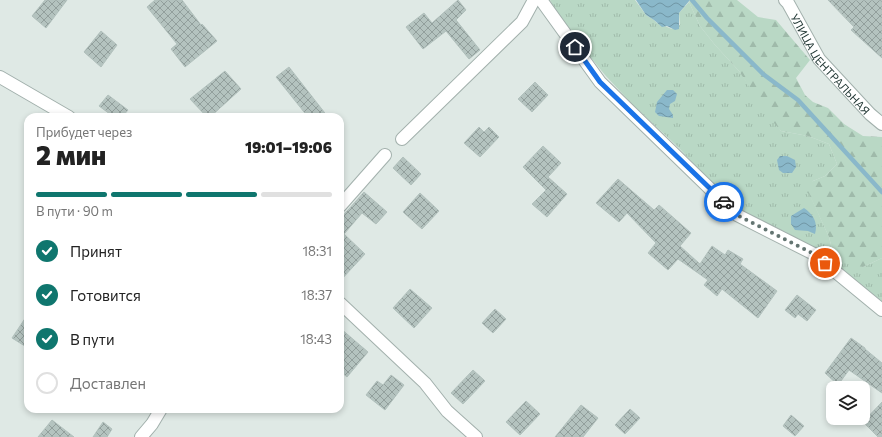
<!DOCTYPE html>
<html lang="ru">
<head>
<meta charset="utf-8">
<style>
  :root { --surface:#fff; --page:#f2f2f2; --text:#222; --muted:#767676; --line:#e0e0e0; --accent:#0f766e }
  body { margin:0; font-family:Commissioner,sans-serif; background:var(--page); color:var(--text); height:100vh; display:flex; flex-direction:column; font-size:15px; white-space:nowrap }
  * { box-sizing:border-box; margin:0 }
  p { font-size:13px; color:var(--muted) }
  .icon { flex:none; width:22px; height:22px; fill:none; stroke:currentColor; stroke-width:2; stroke-linecap:round; stroke-linejoin:round }
  .map { position:relative; flex:1; overflow:hidden }
  .side { position:absolute; left:24px; top:113px; width:320px; height:300px; display:flex; flex-direction:column; background:var(--surface); border-radius:12px; box-shadow:0 2px 6px #0003 }
  .side>* { flex:none }
  .tools { position:absolute; left:826px; top:381px; display:grid; gap:8px }
  .tools a { display:grid; place-items:center; width:44px; height:44px; border-radius:8px; background:var(--surface); box-shadow:0 2px 6px #0003; font-size:20px }
  .pin { position:absolute; display:grid; place-items:center; width:34px; height:34px; color:#fff; margin:-17px; border:2px solid #fff; border-radius:50%; box-shadow:0 1px 4px #0007 }
  .courier { position:absolute; display:grid; place-items:center; width:40px; height:40px; margin:-20px; border:3px solid #1a73e8; border-radius:50%; background:#fff; color:#222; box-shadow:0 1px 5px #0007 }
  .head em { font-style:normal; font-weight:800 }
  .head div { display:flex; flex-direction:column-reverse }
  .head { display:flex; align-items:center; justify-content:space-between; height:68px; padding:0 12px }
  h1 { font-size:26px; font-weight:800; line-height:30px }
  .bar { display:grid; grid-template-columns:repeat(4,1fr); gap:6px 4px; align-content:center; height:48px; padding:0 12px }
  .bar i { height:5px; border-radius:3px; background:var(--line) }
  .bar .current { background:var(--accent) }
  .bar p { grid-column:span 4 }
  ol { padding:0 12px; list-style:none }
  li { display:flex; align-items:center; gap:12px; height:44px }
  li p { margin-inline-start:auto }
  li .icon { padding:4px; border-radius:50%; background:var(--accent); color:#fff; stroke-width:4 }
  li:last-child { color:var(--muted) }
  li i { width:22px; height:22px; border:2px solid var(--line); border-radius:50% }
  .map>svg:first-child { display:block }
  .grass { fill:url(#grass-tufts) }
  .forest { fill:url(#forest-firs) }
  .water { fill:url(#water-waves) }
  .lines { fill:none; stroke-linecap:round; stroke-linejoin:round }
  .stream { stroke:#8ab8ca; stroke-width:4.5 }
  .building { fill:url(#building-cross-hatch); stroke:#b2c1bd }
  .minor-casing { stroke:#a2b0ac; stroke-width:14 }
  .minor { stroke:#fff; stroke-width:12 }
  .done { stroke:#647572; stroke-width:4; stroke-dasharray:0 7.2 }
  .route { stroke:#1a73e8; stroke-width:5 }
  .labels { text-anchor:middle; dominant-baseline:central; stroke-width:4; stroke-linejoin:round; paint-order:stroke }
  .street-label { font-size:11px; fill:#213734; stroke:#eef6f3 }
</style>
</head>
<body>
<div class="map">
<svg width="882" height="437" viewBox="0 0 882 437">
  <defs>
    <pattern id="grass-tufts" width="24" height="20" patternUnits="userSpaceOnUse"><rect width="24" height="20" fill="#b9d8c5"/><path d="M3 7l-1-3M5 7V3M7 7l1-3M15 17l-1-3M17 17v-4M19 17l1-3" fill="none" stroke="#9fbaaa"/></pattern>
    <pattern id="forest-firs" width="22" height="20" patternUnits="userSpaceOnUse"><rect width="22" height="20" fill="#b9d8c5"/><path d="M5 1l3.5 6h-7zM16 11l3.5 6h-7z" fill="#9fbaaa"/></pattern>
    <pattern id="water-waves" width="16" height="10" patternUnits="userSpaceOnUse"><rect width="16" height="10" fill="#8ab8ca"/><path d="M0 5q4-4 8 0t8 0" fill="none" stroke="#7096a5"/></pattern>
    <pattern id="building-cross-hatch" width="8" height="8" patternUnits="userSpaceOnUse"><rect width="8" height="8" fill="#b4c3bf"/><path d="M0 0l8 8M0 8l8-8" fill="none" stroke="#929f9c"/></pattern>
  </defs>
  <rect width="100%" height="100%" fill="#dfe9e5"/>
  <!-- grass -->
  <path class="grass" d="M550,0h85l11,15 8,5 3,3 15,6 8,-4 -1,-12 10,-11 11,24 15,19 24,26 42,60 27,5 21,8 8,20 -12,12 -12,5 -4,12 20,44 4,16 30,14 19,-9v47l-63,-51 -33,-22 -47,-21 -61,-64 -46,-43 -27,-29 -44,-54z"/>
  <!-- forest -->
  <path class="forest" d="M690,0h47l21,17 18,3 34,40 -14,18 9,17 8,7 15,6 16,16 19,12 19,1v121l-19,9 -25,-5 -5,-9 -4,-16 -20,-43 -5,-4 9,-9 12,-5 12,-12 -8,-20 -21,-8 -27,-5 -13,-15 -29,-45 -24,-26 -15,-19 -11,-24z"/>
  <!-- water -->
  <path class="water" d="M636,0h54l-11,13v16l-4,1 -8,-4 -5,1 -8,-7 -8,-5z
    M667,90h6l4,4 -2,7 -5,3 -1,5 4,6v3l-14,-2 -4,-4 2,-10z
    M780,156h7l8,4 1,7 -4,6h-9l-4,-3 -2,-10z
    M804,208c10,7 14,15 11,26l-7,-3 -13,-1 -4,-6v-8z"/>
  <g class="lines">
    <!-- stream -->
    <path class="stream" d="M692,0l15,18 56,56 35,26 84,92"/>
  </g>
  <!-- building -->
  <path class="building" d="M45,0h22l-21,28 -14,-12z
    M155,0h27l19,25 1,-1 15,17 -32,26 -14,-18 6,-5 -30,-37z
    M458,0l8,10 -10,10 24,30 -11,9 -23,-28 -23,18 -17,-22 18,-14 8,10z
    M828,0h54v58l-31,-28 3,-3z
    M101,31l16,14 -16,22 -17,-15z
    M289,67l39,50h-20l-32,-40z
    M225,71l16,18 -31,28h-3l-17,-18z
    M535,82l13,13 -16,17 -14,-13z
    M108,95l20,15 -6,7h-8l-15,-11z
    M479,127l5,5 5,-5 10,10 -19,20 -16,-14z
    M543,146l18,17 -13,14 19,17 -20,23 -15,-13 14,-14 -23,-23z
    M403,157l18,17 -10,11 -18,-17z
    M618,179l36,31 5,-5 32,28 -11,13 20,18 12,-18 13,9 3,-5 15,9 -3,5 37,27 -19,27 -36,-29 -5,7 -13,-11 4,-5 -30,-21 -10,11 -20,-17 8,-10 -29,-30 -8,9 -23,-19z
    M364,192l23,20 -11,12 -14,-11 -18,21 21,20 -25,27v-62z
    M420,193l19,18 -17,18 -19,-17z
    M410,289l22,19 -18,20 -21,-20z
    M797,295l19,15 -9,11 -9,-7 -3,4 -10,-8z
    M495,309l11,10 -13,14 -11,-10z
    M28,314v34l-16,-10z
    M340,328l28,24 -21,25 -7,-6z
    M851,338l14,10v1l17,14v30l-33,-23 -11,15 -13,-12z
    M473,370l12,11 -22,23 -12,-11z
    M391,375l13,10 -19,25 -19,-15 11,-14 6,4z
    M526,401l14,13 -20,21 -14,-13z
    M882,402v35h-4l-15,-15z
    M581,405l17,13 -15,19h-28z
    M630,409l10,9 -15,16 -10,-9z
    M791,415l13,11 -9,10 -12,-10z
    M52,420l22,17h-36z
    M103,422l9,7 -5,8h-14z"/>
  <g class="lines">
    <!-- minor casing -->
    <g class="minor-casing">
      <g id="minor">
        <path d="M541,0l59,82 137,133 77,39 68,56"/>
        <path id="s1" d="M785,0l3,3 31,56 51,55 12,10"/>
        <path d="M0,77l69,40"/>
        <path d="M402,139l120,-117 12,-22"/>
        <path d="M340,206l45,-51"/>
        <path d="M340,303l85,80 22,28 29,26"/>
        <path d="M141,437l11,-13 9,-15"/>
      </g>
    </g>
    <!-- minor -->
    <use href="#minor" class="minor"/>
  </g>
  <g class="lines">
    <!-- done -->
    <path class="done" d="M724,202l13,13 77,39 11,9"/>
    <!-- route -->
    <path class="route" d="M575,47l25,35 124,120"/>
  </g>
  <g class="labels">
    <!-- street labels -->
    <g class="street-label">
      <text stroke="none"><textPath href="#s1" startOffset="79">УЛИЦА ЦЕНТРАЛЬНАЯ</textPath></text>
    </g>
  </g>
</svg>
<div class="tools">
<a><svg class="icon" aria-label="layers" viewBox="0 0 24 24"><path d="M12 4l9 5-9 5-9-5zM3 14l9 5 9-5"/></svg></a>
</div>
<div class="pin" style="left:825px;top:263px;background:#ea580c"><svg class="icon" aria-label="bag" viewBox="0 0 24 24"><path d="M5 8h14l-1 12H6zM9 8a3 3 0 0 1 6 0"/></svg></div>
<div class="pin" style="left:575px;top:47px;background:#1f2937"><svg class="icon" aria-label="home" viewBox="0 0 24 24"><path d="M3 11l9-7 9 7M6 9v11h12V9"/></svg></div>
<div class="courier" style="left:724px;top:202px"><svg class="icon" aria-label="car" viewBox="0 0 24 24"><path d="M5 17H2v-5l4-1 3-4h7l3 4 3 1v5h-3M9 17h6M6 11h13"/><circle cx="7" cy="17" r="2"/><circle cx="17" cy="17" r="2"/></svg></div>
<section class="side">
<div class="head"><div><h1>2 мин</h1><p>Прибудет через</p></div><em>19:01–19:06</em></div>
<div class="bar"><i class="current"></i><i class="current"></i><i class="current"></i><i></i><p>В пути · 90 m</p></div>
<ol>
<li><svg class="icon" aria-label="check" viewBox="0 0 24 24"><path d="M5 12l5 5 9-10"/></svg>Принят<p>18:31</p></li>
<li><svg class="icon" aria-label="check" viewBox="0 0 24 24"><path d="M5 12l5 5 9-10"/></svg>Готовится<p>18:37</p></li>
<li><svg class="icon" aria-label="check" viewBox="0 0 24 24"><path d="M5 12l5 5 9-10"/></svg>В пути<p>18:43</p></li>
<li><i></i>Доставлен</li>
</ol>
</section>
</div>
</body>
</html>
